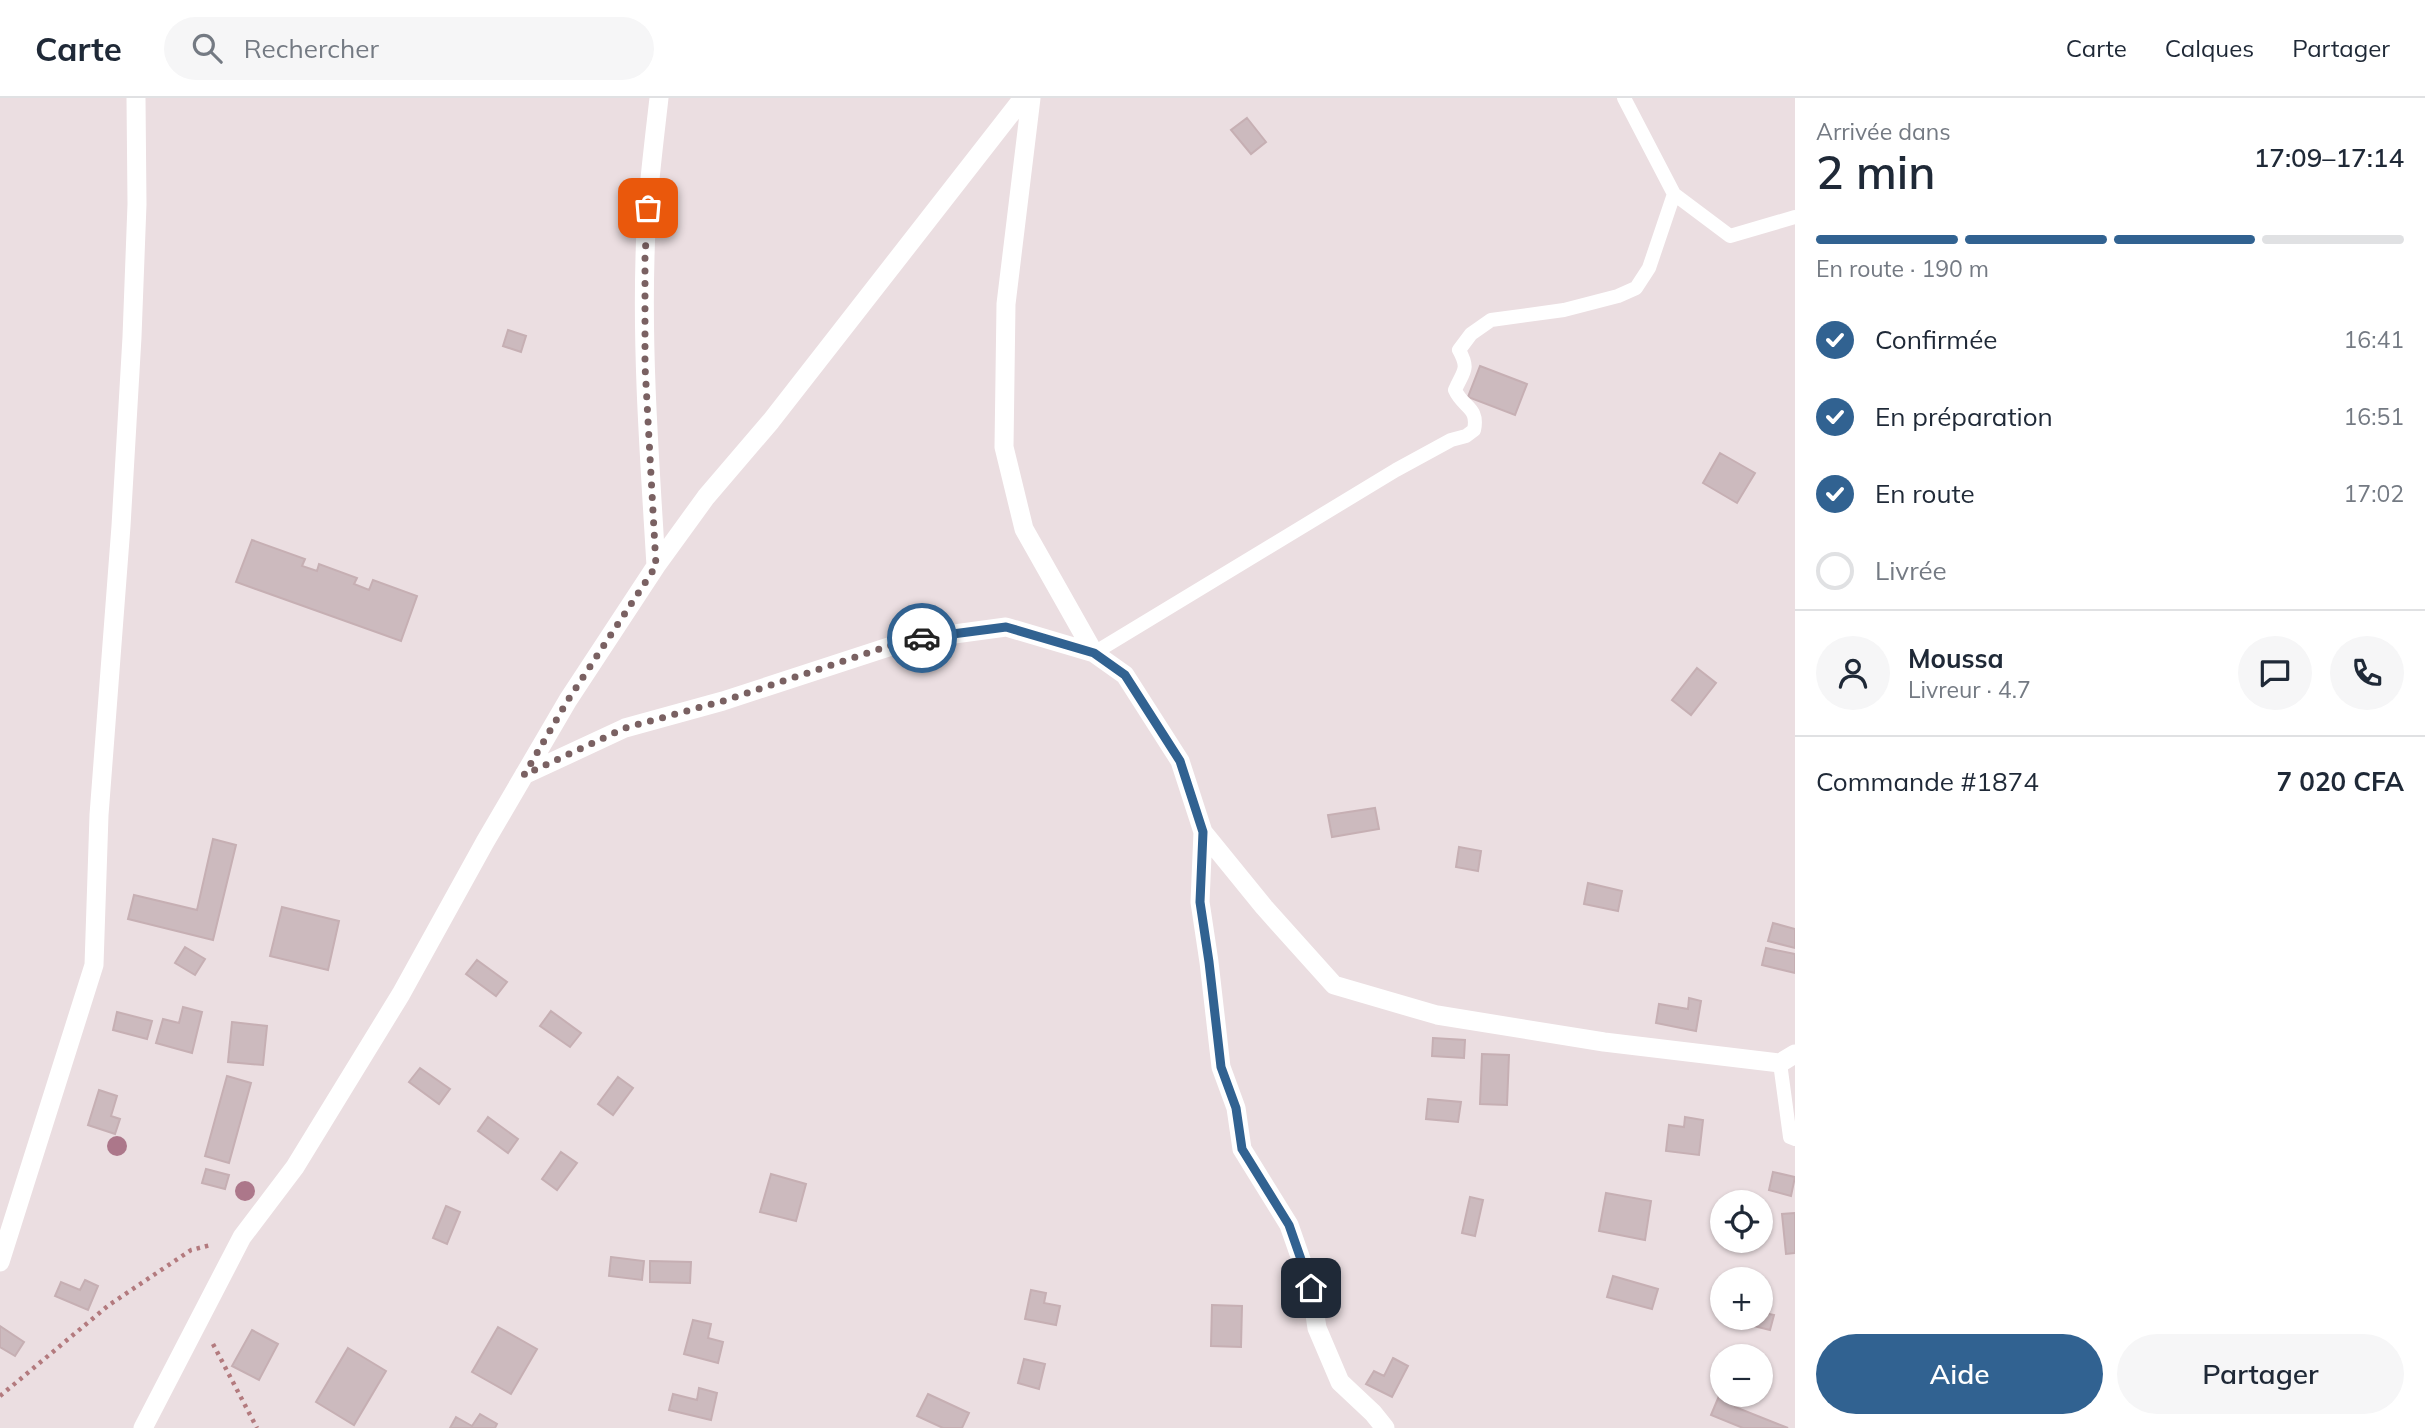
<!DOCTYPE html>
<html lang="fr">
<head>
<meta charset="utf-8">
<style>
  :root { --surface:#fff; --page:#f6f6f7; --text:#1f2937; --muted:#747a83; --line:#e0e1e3; --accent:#316291 }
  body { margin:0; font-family:Mulish,sans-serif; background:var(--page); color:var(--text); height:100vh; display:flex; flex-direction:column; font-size:26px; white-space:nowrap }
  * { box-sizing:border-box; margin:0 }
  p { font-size:23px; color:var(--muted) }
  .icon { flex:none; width:38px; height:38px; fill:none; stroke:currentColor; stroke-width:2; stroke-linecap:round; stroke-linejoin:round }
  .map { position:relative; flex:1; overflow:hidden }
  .side { display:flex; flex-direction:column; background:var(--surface); width:630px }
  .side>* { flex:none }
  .tools { position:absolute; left:1710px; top:1092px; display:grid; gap:14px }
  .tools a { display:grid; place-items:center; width:63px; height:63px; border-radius:50%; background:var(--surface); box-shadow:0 2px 5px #0004; font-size:35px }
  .pin { position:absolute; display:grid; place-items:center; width:60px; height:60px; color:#fff; margin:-30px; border-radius:14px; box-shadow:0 4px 10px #0006 }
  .courier { position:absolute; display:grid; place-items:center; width:70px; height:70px; margin:-35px; border:5px solid #316291; border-radius:50%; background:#fff; color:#222; box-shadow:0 2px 9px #0007 }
  .head em { font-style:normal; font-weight:600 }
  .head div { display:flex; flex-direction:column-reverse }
  .head { display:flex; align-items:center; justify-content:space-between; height:119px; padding:0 21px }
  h1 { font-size:46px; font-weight:600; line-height:52px }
  .bar { display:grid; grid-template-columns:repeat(4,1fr); gap:10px 7px; align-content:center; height:84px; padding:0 21px }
  .bar i { height:9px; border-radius:5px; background:var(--line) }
  .bar .active { background:var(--accent) }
  .bar p { grid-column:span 4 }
  .line { display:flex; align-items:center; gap:18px; padding:0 21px; border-top:2px solid var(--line) }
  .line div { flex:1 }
  .round { display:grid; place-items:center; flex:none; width:74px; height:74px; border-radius:37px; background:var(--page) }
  ol { padding:0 21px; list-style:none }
  li { display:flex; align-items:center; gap:21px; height:77px }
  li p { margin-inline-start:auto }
  li .icon { padding:7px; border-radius:50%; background:var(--accent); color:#fff; stroke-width:4 }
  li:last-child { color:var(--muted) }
  li i { width:38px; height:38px; border:4px solid var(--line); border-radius:50% }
  .cta { display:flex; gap:14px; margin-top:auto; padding:14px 21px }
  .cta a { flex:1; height:80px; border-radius:42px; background:var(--accent); color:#fff; font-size:28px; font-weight:600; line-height:80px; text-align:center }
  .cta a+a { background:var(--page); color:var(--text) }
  header { display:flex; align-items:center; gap:42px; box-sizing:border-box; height:98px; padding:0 35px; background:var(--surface); border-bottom:2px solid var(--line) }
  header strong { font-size:33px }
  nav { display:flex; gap:38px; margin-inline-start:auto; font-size:24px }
  .search { width:490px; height:63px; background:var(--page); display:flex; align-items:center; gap:18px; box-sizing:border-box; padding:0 24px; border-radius:38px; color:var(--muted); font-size:26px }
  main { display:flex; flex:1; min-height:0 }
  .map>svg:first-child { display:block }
  .building { fill:#ccbabe; stroke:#c6afb3; stroke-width:2 }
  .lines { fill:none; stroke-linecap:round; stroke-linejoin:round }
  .path { stroke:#b37a7e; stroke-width:4.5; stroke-dasharray:3.5 5; stroke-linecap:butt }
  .service { stroke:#fff; stroke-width:14 }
  .minor { stroke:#fff; stroke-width:19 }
  .tree { fill:#ac778a }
  .done { stroke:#7a6162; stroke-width:7; stroke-dasharray:0 12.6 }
  .route { stroke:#316291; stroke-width:9 }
</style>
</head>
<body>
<header>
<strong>Carte</strong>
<div class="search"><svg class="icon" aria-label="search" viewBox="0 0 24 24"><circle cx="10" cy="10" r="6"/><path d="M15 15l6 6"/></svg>Rechercher</div>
<nav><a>Carte</a><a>Calques</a><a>Partager</a></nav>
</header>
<main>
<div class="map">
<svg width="1795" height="1330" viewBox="0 0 1795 1330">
  <rect width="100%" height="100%" fill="#ebdee1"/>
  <!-- building -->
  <path class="building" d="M1247,20l19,24 -15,12 -20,-24z
    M508,232l18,6 -5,16 -18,-6z
    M1480,268l47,18 -12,31 -47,-18z
    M1720,355l35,20 -18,30 -34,-20z
    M252,442l53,19 -3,7 15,5 2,-7 38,14 -3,6 15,6 4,-10 44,16 -16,45 -165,-59z
    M1697,570l19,15 -25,32 -19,-15z
    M1375,710l4,21 -47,8 -4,-22z
    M213,741l23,6 -23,95 -85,-21 6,-24 63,15z
    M1459,749l22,4 -3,20 -22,-4z
    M1588,785l34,8 -4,20 -34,-7z
    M282,809l57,14 -11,49 -58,-14z
    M1773,825l22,6v19l-27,-7z
    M185,849l20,12 -10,16 -20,-12z
    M1766,850l29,6v19l-33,-8z
    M477,862l30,22 -11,14 -30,-22z
    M1689,900l12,3 -5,30 -40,-8 3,-19 29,5z
    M183,909l19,5 -10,41 -36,-10 7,-24 16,4z
    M551,913l30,22 -11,14 -30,-21z
    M117,914l35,9 -5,18 -34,-9z
    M232,924l35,4 -4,39 -35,-3z
    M1433,940l32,2 -1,18 -32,-2z
    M1482,956l27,1 -2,50 -27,-1z
    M420,970l30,21 -11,15 -30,-22z
    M227,978l24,7 -22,80 -24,-7z
    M618,979l15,11 -20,27 -15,-11z
    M99,992l18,6 -6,20 9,3 -5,15 -27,-9z
    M1428,1001l33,3 -3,20 -32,-3z
    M488,1019l30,22 -10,14 -30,-22z
    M1685,1019l18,3 -4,35 -33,-4 3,-26 15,2z
    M561,1054l16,11 -20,27 -15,-11z
    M206,1071l23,6 -4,14 -23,-6z
    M1773,1074l22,5 -4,19 -22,-6z
    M771,1076l35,10 -10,37 -36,-9z
    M1606,1095l45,8 -6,39 -46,-9z
    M1470,1099l13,3 -8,36 -13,-3z
    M446,1108l14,6 -13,32 -14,-6z
    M1795,1115v40l-9,1 -4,-40z
    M611,1159l33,4 -2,19 -33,-4z
    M650,1163l41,1 -1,21 -40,-1z
    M1613,1178l45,13 -6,20 -45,-12z
    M85,1182l13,6 -10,24 -33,-14 6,-14 19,8z
    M1031,1192l15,3 -2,10 16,3 -4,19 -31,-6z
    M1212,1207l30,1 -1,41 -30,-1z
    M1760,1214l14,3 -4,15 -28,-7 1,-5h17z
    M693,1222l18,4 -3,14 15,4 -5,21 -34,-9z
    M0,1228l24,16 -9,14 -15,-9z
    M498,1229l39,22 -26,45 -39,-22z
    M252,1232l26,14 -19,36 -27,-14z
    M348,1250l38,23 -32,54 -38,-23z
    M1393,1260l15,8 -16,31 -26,-13 8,-13 10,5z
    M1024,1261l21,5 -6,25 -21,-6z
    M699,1290l18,5 -6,27 -42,-10 4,-16 24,6z
    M1722,1291v6h18l-5,12 53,21h-45l-32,-13z
    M928,1296l41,19 -7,15h-19l-26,-12z
    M480,1316l17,10 -2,4h-45l6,-11 16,9z"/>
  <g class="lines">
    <!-- path -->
    <path class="path" d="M213,1246l44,84
      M0,1298l109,-91 82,-55 20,-5"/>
    <!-- service -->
    <path class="service" d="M1624,0l50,96 56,42 65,-19
      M1094,555l302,-183 55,-30 15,-4 8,-6c5,-23 -11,-22 -19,-40 8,-19 15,-20 4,-40l12,-16 20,-14 73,-10 54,-14 18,-8 13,-20 25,-74
      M1780,965l10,74 5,2"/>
    <!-- minor -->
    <path class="minor" d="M1031,0l-25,206 -2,143 20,82 70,124
      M656,468c-6,-102 -14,-205 -11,-309 1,-53 8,-106 14,-159
      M524,677l101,-47 98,-27 187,-61 96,-13 88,26 31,22 55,86 23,71 61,75 70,78 103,30 167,27 176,21 15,-9
      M1203,734l-3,70 9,60 12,105 15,41 6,41 47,76 22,63 6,40 23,54 33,31 12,15
      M0,1164l94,-297 5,-150 22,-289 11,-189 5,-133 -1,-106
      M143,1330l99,-191 53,-70 106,-173 84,-152 83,-142 88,-134 50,-69 65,-76 252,-323"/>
  </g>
  <!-- trees -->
  <g class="tree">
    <circle cx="117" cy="1048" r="10"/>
    <circle cx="245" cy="1093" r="10"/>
  </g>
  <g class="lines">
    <!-- done -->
    <path class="done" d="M648,110l-3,48v110l11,200 -88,134 -44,75 101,-47 98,-27 187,-62 12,-1"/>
    <!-- route -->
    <path class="route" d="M922,540l84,-11 88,26 31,22 55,86 23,71 -3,70 9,60 12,105 15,41 6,41 47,76 22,63"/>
  </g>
</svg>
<div class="tools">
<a><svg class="icon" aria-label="locate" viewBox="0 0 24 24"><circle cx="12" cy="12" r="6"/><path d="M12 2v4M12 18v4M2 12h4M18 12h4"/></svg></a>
<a>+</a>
<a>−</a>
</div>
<div class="pin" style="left:648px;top:110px;background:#ea580c"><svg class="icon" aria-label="bag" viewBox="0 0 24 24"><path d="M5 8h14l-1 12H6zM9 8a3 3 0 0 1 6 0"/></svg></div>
<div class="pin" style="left:1311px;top:1190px;background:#1f2937"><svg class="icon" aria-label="home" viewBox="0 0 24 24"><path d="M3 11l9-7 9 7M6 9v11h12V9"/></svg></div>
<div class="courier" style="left:922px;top:540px"><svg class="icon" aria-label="car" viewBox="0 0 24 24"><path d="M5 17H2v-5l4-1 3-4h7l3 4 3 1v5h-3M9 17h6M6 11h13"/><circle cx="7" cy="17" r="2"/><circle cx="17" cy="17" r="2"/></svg></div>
</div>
<section class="side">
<div class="head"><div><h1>2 min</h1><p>Arrivée dans</p></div><em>17:09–17:14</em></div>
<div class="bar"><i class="active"></i><i class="active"></i><i class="active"></i><i></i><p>En route · 190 m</p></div>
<ol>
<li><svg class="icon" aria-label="check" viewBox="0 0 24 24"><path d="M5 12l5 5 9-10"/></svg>Confirmée<p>16:41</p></li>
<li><svg class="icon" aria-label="check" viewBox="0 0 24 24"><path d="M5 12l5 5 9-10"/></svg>En préparation<p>16:51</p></li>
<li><svg class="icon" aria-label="check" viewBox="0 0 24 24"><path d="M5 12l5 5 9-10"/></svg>En route<p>17:02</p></li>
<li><i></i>Livrée</li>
</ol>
<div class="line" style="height:126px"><a class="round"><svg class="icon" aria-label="person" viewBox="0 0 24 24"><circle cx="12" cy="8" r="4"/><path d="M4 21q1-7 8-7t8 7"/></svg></a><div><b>Moussa</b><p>Livreur · 4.7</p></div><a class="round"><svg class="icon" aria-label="chat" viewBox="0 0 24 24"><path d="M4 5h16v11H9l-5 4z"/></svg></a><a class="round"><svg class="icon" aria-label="phone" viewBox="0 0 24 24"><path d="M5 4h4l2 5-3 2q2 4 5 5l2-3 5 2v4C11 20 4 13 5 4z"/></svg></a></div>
<div class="line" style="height:91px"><div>Commande #1874</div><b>7 020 CFA</b></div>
<div class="cta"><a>Aide</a><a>Partager</a></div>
</section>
</main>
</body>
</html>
